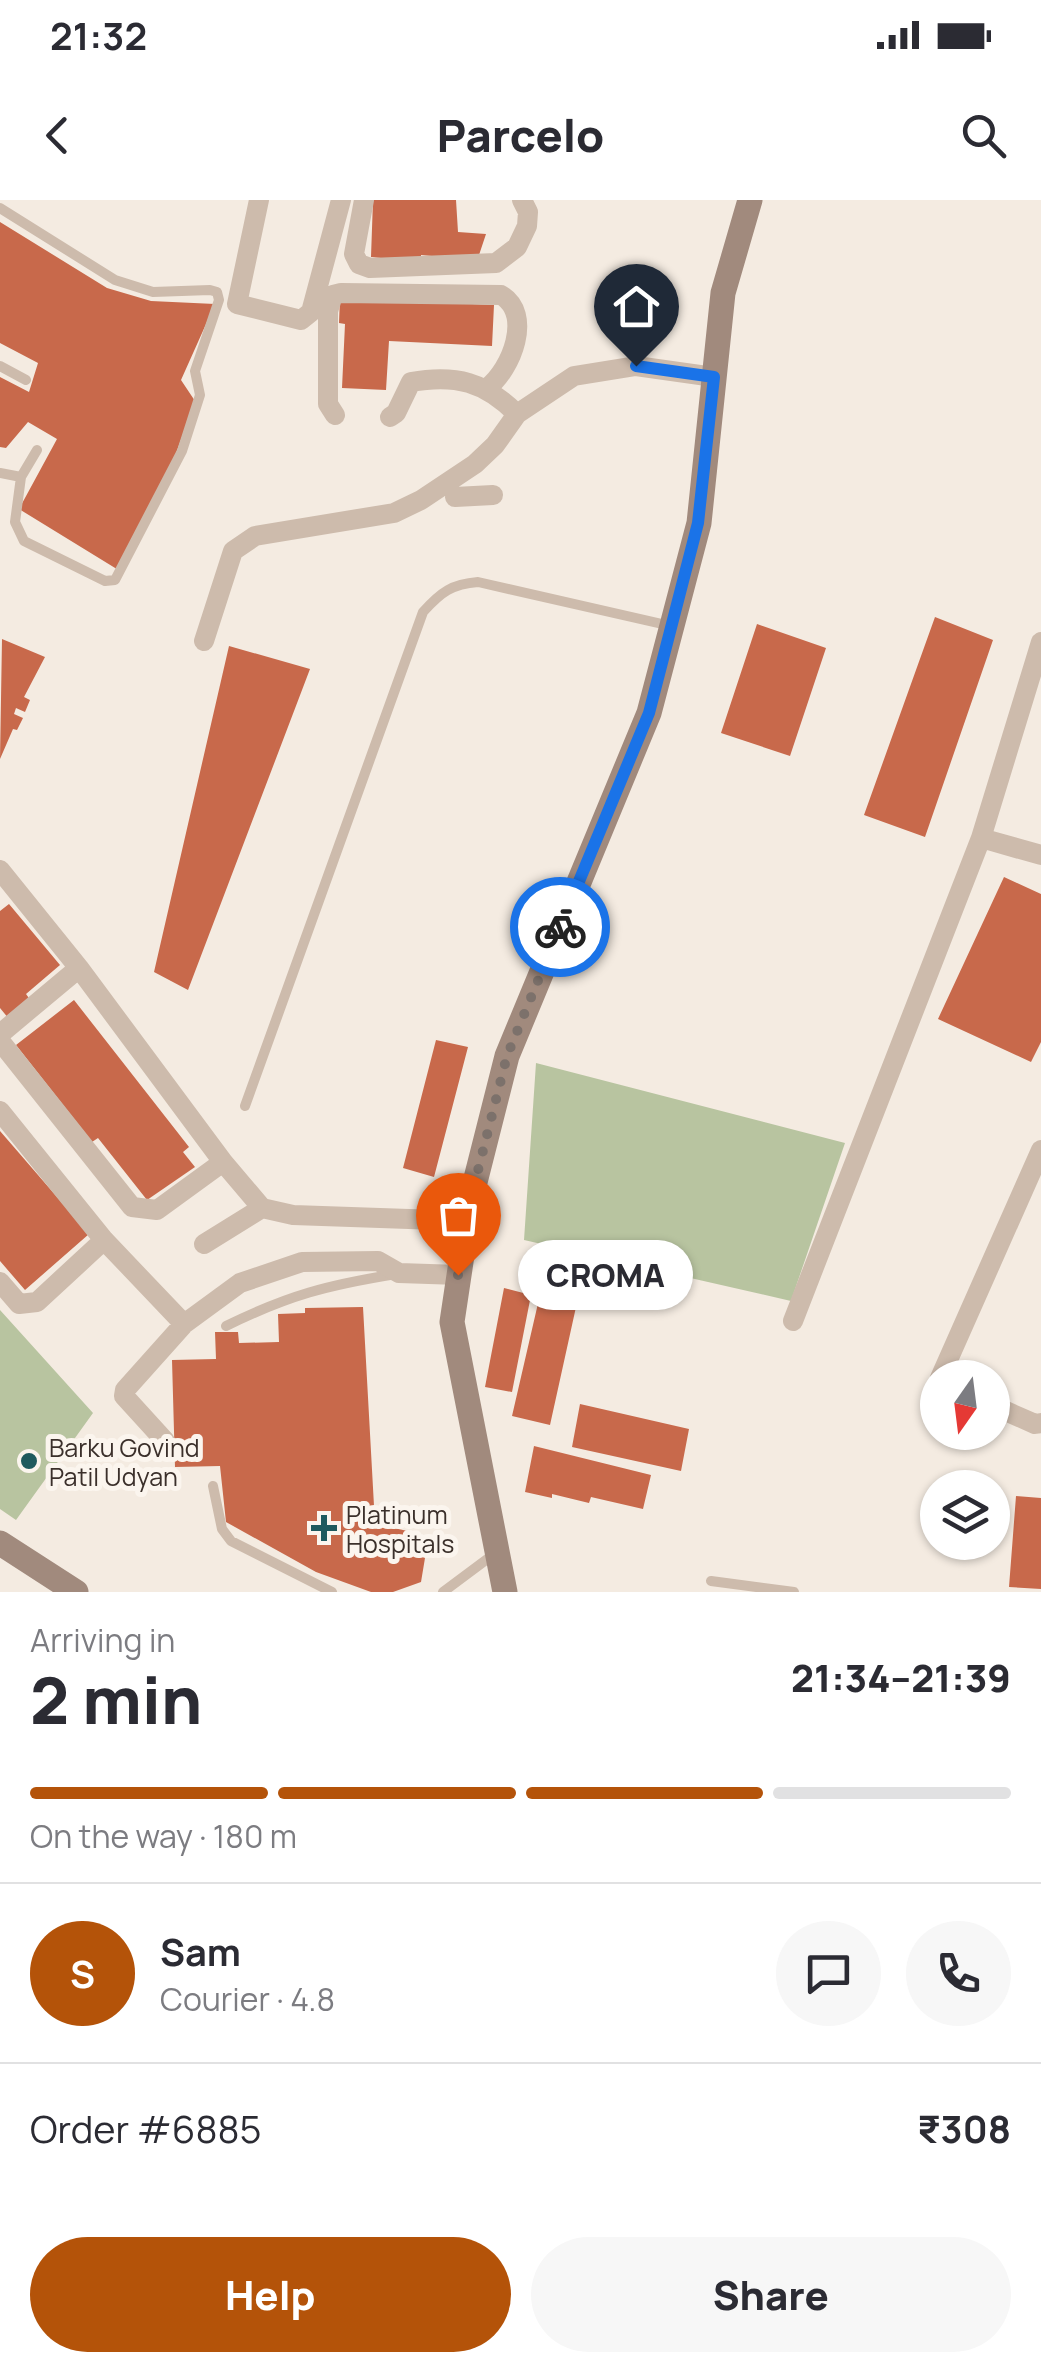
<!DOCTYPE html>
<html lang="en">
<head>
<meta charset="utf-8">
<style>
  :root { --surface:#fff; --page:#f7f7f7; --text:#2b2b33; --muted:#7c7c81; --line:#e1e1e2; --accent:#b45309 }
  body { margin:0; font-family:Manrope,sans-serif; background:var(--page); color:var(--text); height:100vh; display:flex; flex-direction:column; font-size:38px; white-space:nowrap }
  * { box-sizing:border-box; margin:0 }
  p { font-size:32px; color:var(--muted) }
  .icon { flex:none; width:55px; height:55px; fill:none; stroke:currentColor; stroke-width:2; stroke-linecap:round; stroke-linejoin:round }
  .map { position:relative; height:1392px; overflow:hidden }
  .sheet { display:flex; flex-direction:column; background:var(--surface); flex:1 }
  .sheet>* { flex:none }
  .needle { width:65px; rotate:194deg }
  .tools { position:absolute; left:920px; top:1160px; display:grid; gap:20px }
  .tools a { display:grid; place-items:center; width:90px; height:90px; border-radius:50%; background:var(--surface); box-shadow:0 2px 8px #0004; font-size:50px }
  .pin { position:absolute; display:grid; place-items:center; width:85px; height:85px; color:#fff; margin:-102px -42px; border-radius:50% 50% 50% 0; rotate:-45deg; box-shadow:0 0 10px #0007 }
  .pin .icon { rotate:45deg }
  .courier { position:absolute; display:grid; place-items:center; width:100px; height:100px; margin:-50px; border:8px solid #1a73e8; border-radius:50%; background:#fff; color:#222; box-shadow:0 2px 12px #0007 }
  .bubble { position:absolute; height:70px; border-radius:35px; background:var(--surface); box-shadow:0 2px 8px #0004; font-size:32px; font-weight:800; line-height:70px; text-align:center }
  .overview em { font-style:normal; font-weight:800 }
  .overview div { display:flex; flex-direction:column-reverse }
  .overview { display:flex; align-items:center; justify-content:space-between; height:170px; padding:0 30px }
  h1 { font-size:65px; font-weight:800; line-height:75px }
  .bar { display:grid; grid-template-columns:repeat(4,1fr); gap:15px 10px; align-content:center; height:120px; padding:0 30px }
  .bar i { height:12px; border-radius:8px; background:var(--line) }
  .bar .on { background:var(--accent) }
  .bar p { grid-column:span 4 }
  .line { display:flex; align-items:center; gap:25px; padding:0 30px; border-top:2px solid var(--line) }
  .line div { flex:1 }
  .round { display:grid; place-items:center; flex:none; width:105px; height:105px; border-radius:52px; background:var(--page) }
  .button { display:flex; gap:20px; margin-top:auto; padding:20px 30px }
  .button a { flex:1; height:115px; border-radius:60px; background:var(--accent); color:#fff; font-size:40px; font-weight:800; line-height:115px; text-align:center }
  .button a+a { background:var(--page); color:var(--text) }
  .status { display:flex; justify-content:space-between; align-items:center; height:70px; padding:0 50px; background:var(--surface); direction:ltr }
  .status svg { height:28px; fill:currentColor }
  header { display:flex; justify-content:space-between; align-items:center; height:130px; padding:0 30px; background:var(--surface); font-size:45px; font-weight:800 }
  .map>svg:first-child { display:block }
  .green { fill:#b8c4a0 }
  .building { fill:#c8694b }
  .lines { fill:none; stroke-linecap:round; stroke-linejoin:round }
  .lane { stroke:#cdbbac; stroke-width:10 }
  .street { stroke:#cdbbac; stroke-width:20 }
  .secondary { stroke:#a18a7d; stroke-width:25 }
  .done { stroke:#7c716b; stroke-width:10; stroke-dasharray:0 18 }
  .route { stroke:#1a73e8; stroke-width:12 }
  .poi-dot { fill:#1f5a5e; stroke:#fbf5ee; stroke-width:4 }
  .labels { text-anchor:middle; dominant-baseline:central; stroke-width:10; stroke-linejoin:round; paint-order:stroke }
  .poi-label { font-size:25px; fill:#3b302b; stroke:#fbf5ee; text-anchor:start }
</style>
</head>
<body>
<div class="status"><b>21:32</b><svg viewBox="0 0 49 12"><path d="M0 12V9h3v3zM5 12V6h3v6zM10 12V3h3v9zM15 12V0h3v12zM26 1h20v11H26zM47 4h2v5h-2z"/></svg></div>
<header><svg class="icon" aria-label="back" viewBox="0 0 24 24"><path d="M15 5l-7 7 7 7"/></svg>Parcelo<svg class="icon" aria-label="search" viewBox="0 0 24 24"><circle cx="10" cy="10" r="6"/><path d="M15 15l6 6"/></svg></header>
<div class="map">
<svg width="1041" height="1392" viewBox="0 0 1041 1392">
  <rect width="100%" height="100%" fill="#f4ebe1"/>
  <!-- green -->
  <path class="green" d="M536,863l309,80 -54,158 -267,-61z
    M0,1110l93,103 -77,107 -16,-11z"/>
  <!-- building -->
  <path class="building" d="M373,0h83l2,32 28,2 -7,21 -15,4 -43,-4v7l-50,-5z
    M0,22l107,66 44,13 64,3 -34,76 14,21 -20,55 -55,115 -101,-62 38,-70 -29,-17 -22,26 -6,-1v-70l29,15 9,-29 -38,-20z
    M340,98l154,7 -2,41 -103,-5 -3,49 -44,-2 3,-64 -6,-1z
    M935,417l58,23 -68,197 -61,-22z
    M757,424l69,24 -36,108 -69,-23z
    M2,439l43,18 -21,40 6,3 -5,12 -9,-4 -2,6 9,4 -6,12 -4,-1 -13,30z
    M229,446l81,23 -122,321 -34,-18z
    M1004,677l37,17v148l-10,20 -93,-43z
    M9,704l51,61 -34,29 5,7 -22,18 -9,-11v-97z
    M74,800l115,147 -6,5 12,15 -48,33 -49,-62 -6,4 -76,-97z
    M436,840l32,7 -34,130 -31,-9z
    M0,931l89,103 -64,56 -25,-29z
    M504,1088l27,7 -19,97 -27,-5z
    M539,1099l37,8 -26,118 -38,-9z
    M363,1107l12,217 42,9 8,25 -4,24 -28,10h-22l-55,-20 -90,-50 -6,-56 -45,1 -3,-107 44,-1 -1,-27h23l1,11 40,-1 -1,-28 27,-1v-5z
    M580,1204l109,25 -8,42 -109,-24z
    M534,1246l117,29 -8,34 -52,-12 -2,6 -37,-9v4l-27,-6z
    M1016,1296l25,2v91l-32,-2z"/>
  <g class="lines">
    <!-- lane -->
    <path class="lane" d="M0,8l115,72 38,12 57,-2 7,2 2,8 -24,71 5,24 -18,56 -67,129 -10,1 -81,-40 -9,-19 6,-45
      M0,166l26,14
      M0,273l21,4 16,-27
      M245,906l178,-494c18,-20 29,-28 55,-30l193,44
      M226,1126c63,-31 102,-41 170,-52
      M213,1286l9,43 9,12 101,51
      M711,1381l83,11
      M443,1392l51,-38"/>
    <!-- street -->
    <path class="street" d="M259,0l-22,104 64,16 10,-8 30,-112
      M364,0l-10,54 5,10 11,4 126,-5 21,-16 10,-21 1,-14 -6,-12
      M335,215l-7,-11v-93l5,-16 8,-2 160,2c32,19 11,74 -14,93
      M390,217l6,-4 15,-31c45,-8 74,0 106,32
      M455,297l38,-2
      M204,441l29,-90 22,-15 139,-23 27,-13 54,-36 20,-19 22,-31 57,-38 62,-10 78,11
      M1041,442l-60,196 60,17
      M0,670l79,98 144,194 39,46 31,7 174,6
      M0,834l79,-66
      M0,841l132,166 25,3 66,-48
      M0,911l104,129 80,84 56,-41 62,-21 76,-1 21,12 60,2
      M204,1044l58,-36
      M0,1082l19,22 18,-2 67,-62
      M793,1121l188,-483
      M940,1178l101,-228
      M992,1205l43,19 6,-1
      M165,1241l-41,-45 1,-6 59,-66"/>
    <!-- secondary -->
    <path class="secondary" d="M0,1343l76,49
      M505,1392l-53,-270 18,-120 37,-146 142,-343 50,-190 24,-230 27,-93"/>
  </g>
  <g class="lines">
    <!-- done -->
    <path class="done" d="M458,1075l12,-73 37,-146 53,-129"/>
    <!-- route -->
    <path class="route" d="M560,727l89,-214 49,-190 16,-146 -78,-11"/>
  </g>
  <!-- markers -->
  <g class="poi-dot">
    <circle cx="29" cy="1261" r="10"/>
    <path d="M319 1313h10v10h10v10h-10v10h-10v-10h-10v-10h10z"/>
  </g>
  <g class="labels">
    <!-- poi labels -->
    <g class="poi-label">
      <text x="49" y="1247">Barku Govind<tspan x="49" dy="29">Patil Udyan</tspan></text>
      <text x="346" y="1314">Platinum<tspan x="346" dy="29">Hospitals</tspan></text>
    </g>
  </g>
</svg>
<div class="tools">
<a><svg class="needle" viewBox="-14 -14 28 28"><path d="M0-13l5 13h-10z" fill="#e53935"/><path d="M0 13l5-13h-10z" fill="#7c7c81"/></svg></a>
<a><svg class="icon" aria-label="layers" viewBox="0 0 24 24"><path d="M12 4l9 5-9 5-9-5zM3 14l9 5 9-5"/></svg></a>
</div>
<div class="pin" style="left:458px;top:1075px;background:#ea580c"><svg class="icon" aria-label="bag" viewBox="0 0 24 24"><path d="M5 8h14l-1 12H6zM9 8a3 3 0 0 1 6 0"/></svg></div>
<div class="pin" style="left:636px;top:166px;background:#1f2937"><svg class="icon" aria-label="home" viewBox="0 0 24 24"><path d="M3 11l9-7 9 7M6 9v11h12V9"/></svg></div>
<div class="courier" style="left:560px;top:727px"><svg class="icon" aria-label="bike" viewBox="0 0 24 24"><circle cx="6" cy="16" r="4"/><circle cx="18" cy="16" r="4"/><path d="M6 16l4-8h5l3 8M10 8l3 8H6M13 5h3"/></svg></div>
<div class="bubble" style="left:518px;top:1040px;width:175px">CROMA</div>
</div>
<section class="sheet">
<div class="overview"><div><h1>2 min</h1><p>Arriving in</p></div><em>21:34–21:39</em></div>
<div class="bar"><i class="on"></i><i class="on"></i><i class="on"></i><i></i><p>On the way · 180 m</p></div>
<div class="line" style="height:180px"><b class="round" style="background:var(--accent);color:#fff">S</b><div><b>Sam</b><p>Courier · 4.8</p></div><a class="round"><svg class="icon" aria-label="chat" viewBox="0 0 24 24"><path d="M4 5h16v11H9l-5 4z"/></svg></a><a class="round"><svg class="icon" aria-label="phone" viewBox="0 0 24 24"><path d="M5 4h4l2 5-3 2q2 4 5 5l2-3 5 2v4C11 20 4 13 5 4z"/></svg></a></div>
<div class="line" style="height:130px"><div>Order #6885</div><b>₹308</b></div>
<div class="button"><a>Help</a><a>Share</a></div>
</section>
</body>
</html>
